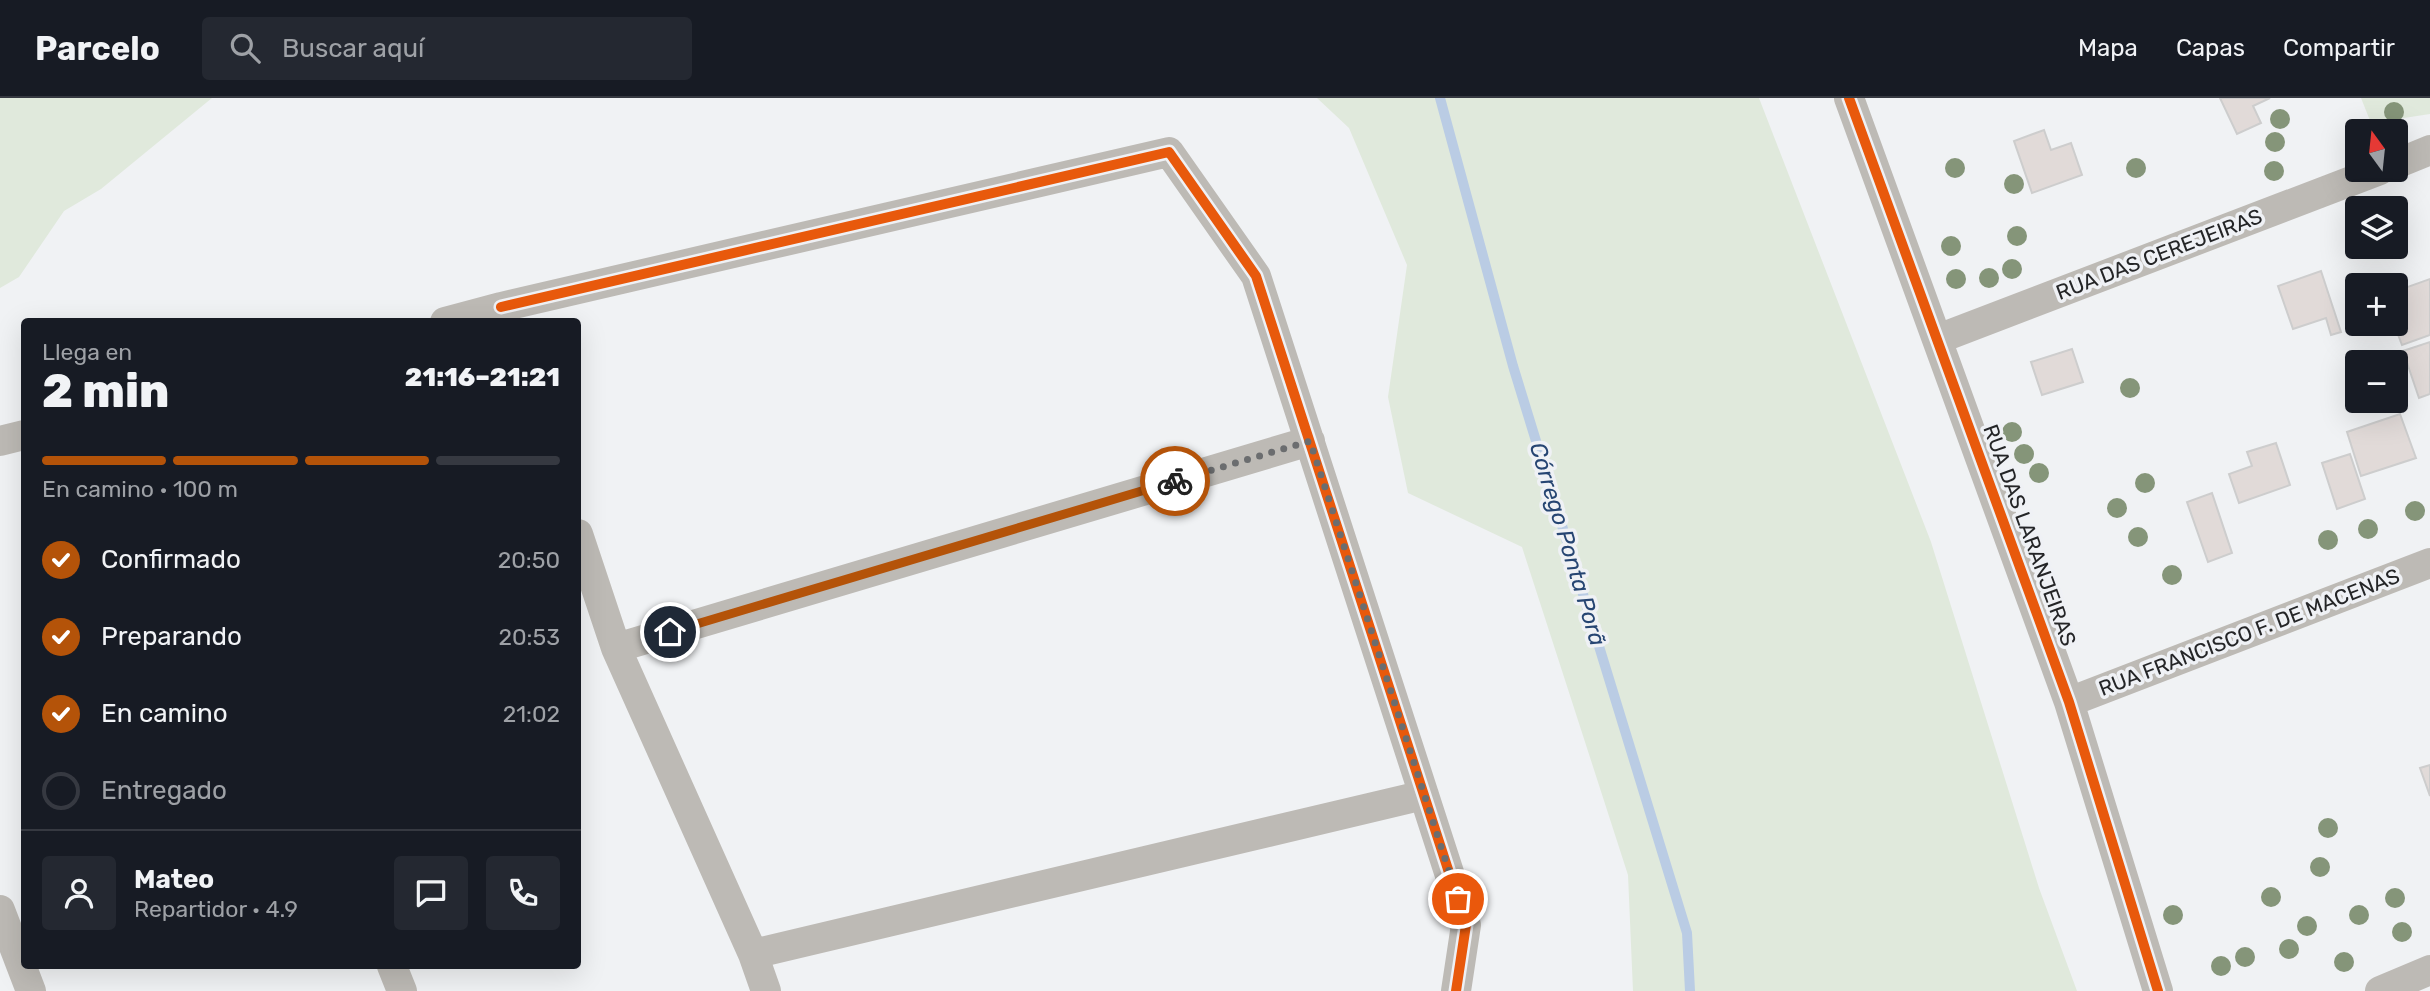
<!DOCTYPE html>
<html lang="es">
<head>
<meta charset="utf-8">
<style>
  :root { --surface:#171b24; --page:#242831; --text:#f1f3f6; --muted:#9ea1a6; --line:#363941; --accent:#b45309 }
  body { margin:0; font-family:Rubik,sans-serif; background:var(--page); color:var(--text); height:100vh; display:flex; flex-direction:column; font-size:26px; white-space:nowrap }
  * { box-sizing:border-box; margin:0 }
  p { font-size:23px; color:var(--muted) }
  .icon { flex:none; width:38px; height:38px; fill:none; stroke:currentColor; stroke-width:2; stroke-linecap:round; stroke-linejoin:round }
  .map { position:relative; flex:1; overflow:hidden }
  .drawer { position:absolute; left:21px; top:220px; width:560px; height:651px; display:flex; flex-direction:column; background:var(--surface); border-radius:7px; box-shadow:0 7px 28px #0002 }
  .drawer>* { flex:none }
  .needle { width:46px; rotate:345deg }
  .buttons { position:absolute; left:2345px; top:21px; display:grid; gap:14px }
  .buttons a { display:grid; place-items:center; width:63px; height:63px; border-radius:7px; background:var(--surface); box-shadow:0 7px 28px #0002; font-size:35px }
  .pin { position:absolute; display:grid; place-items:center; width:60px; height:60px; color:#fff; margin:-30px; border:4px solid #fff; border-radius:50%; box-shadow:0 2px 7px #0007 }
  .courier { position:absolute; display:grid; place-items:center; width:70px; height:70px; margin:-35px; border:5px solid #b45309; border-radius:50%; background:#fff; color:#222; box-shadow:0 2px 9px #0007 }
  .head em { font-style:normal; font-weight:800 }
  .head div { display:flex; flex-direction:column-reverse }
  .head { display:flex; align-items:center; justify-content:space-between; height:119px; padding:0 21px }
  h1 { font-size:46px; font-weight:800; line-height:52px }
  .bar { display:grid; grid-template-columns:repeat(4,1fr); gap:10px 7px; align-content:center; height:84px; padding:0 21px }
  .bar i { height:9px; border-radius:5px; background:var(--line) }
  .bar .selected { background:var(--accent) }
  .bar p { grid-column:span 4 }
  .line { display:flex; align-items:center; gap:18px; padding:0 21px; border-top:2px solid var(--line) }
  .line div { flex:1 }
  .round { display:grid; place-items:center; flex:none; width:74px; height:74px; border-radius:7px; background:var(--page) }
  ol { padding:0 21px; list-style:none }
  li { display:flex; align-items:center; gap:21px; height:77px }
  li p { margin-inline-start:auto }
  li .icon { padding:7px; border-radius:50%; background:var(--accent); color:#fff; stroke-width:4 }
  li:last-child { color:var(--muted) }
  li i { width:38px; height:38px; border:4px solid var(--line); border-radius:50% }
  header { display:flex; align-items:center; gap:42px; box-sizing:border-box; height:98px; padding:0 35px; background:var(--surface); border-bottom:2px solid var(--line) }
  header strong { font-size:33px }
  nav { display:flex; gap:38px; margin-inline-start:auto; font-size:24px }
  .search { width:490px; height:63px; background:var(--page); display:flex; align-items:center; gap:18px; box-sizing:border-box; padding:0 24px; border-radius:7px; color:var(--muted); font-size:26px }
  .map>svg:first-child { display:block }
  .green { fill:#e0e9dc }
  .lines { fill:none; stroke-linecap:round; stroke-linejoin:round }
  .stream { stroke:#bacce4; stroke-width:10 }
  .building { fill:#e1dad8; stroke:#cdcdcd; stroke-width:2 }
  .minor { stroke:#bdbab5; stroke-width:30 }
  .cycleway-casing { stroke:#eff1f5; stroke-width:15 }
  .cycleway { stroke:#e8590c; stroke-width:10 }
  .tree { fill:#859579 }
  .done { stroke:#6b6d6f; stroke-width:7; stroke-dasharray:0 12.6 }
  .route { stroke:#b45309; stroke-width:9 }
  .labels { text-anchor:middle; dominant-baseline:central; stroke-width:7; stroke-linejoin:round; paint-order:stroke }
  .street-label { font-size:21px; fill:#242527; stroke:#eff1f5 }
  .water-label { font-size:23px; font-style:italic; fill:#264572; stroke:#eff1f5 }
</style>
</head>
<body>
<header>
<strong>Parcelo</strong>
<div class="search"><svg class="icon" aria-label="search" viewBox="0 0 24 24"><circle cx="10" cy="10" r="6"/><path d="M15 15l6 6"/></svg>Buscar aquí</div>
<nav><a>Mapa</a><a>Capas</a><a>Compartir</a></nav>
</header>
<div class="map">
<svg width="2430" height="893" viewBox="0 0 2430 893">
  <rect width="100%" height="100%" fill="#f0f2f4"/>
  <!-- green -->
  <path class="green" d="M0,0h212l-111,91 -37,22 -45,66 -19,11z
    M1317,0h442l172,444 108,346 38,103h-444l-5,-116 -106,-328 -114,-54 -20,-96 19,-132 -58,-137z
    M2361,0h69v16l-59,9z"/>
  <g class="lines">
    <!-- stream -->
    <path class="stream" d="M1440,0l73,268 174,567 3,58"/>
  </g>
  <!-- building -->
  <path class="building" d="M2220,0h50l-17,8 8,17 -24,11z
    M2044,32l7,20 20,-7 11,32 -50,18 -18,-52z
    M2321,173l20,61 -10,3 -5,-17 -33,11 -15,-43z
    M2430,181v56l-28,10 -8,-21 2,-7 11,-3 -8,-24z
    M2430,244v52l-11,4 -16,-47z
    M2072,251l11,33 -41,13 -11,-33z
    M2400,316l16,44 -55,18 -14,-44z
    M2276,345l14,42 -51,18 -10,-29 23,-8 -5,-14z
    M2350,356l15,45 -28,10 -15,-46z
    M2212,395l20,60 -24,9 -21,-60z
    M2430,667v31l-10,-28z"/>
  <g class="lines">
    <!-- minor -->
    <path class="minor" d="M1849,0l220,604 89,289
      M2396,66l34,-14
      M501,209l668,-155 87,124 210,649 -10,66
      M445,224l56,-15 5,15
      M1938,241l442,-169
      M0,343l24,-6
      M578,436l38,114 137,306 13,37
      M616,550l694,-207
      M2069,604l361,-139
      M0,812l31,81
      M753,856l671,-159
      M392,868l10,25
      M2380,893l50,-21"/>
    <!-- cycleway casing -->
    <g class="cycleway-casing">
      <path id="cycleway" d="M1849,0l220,604 89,289
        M501,209l668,-155 87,124 210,649 -10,66"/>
    </g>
    <!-- cycleway -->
    <use href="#cycleway" class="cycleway"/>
  </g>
  <!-- trees -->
  <g class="tree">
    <circle cx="2394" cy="14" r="10"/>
    <circle cx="2280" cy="21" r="10"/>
    <circle cx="2275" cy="44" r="10"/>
    <circle cx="1955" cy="70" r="10"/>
    <circle cx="2136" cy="70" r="10"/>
    <circle cx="2274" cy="73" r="10"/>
    <circle cx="2014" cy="86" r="10"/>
    <circle cx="2017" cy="138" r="10"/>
    <circle cx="1951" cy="148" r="10"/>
    <circle cx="2012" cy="171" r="10"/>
    <circle cx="1989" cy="180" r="10"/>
    <circle cx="1956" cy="181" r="10"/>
    <circle cx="2130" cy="290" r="10"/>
    <circle cx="2012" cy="334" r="10"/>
    <circle cx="2024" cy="356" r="10"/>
    <circle cx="2039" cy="375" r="10"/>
    <circle cx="2145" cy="385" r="10"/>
    <circle cx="2117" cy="410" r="10"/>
    <circle cx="2415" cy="413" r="10"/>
    <circle cx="2368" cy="431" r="10"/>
    <circle cx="2138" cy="439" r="10"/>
    <circle cx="2328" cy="442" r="10"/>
    <circle cx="2172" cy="477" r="10"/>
    <circle cx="2328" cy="730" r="10"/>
    <circle cx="2320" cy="769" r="10"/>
    <circle cx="2271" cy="799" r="10"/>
    <circle cx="2395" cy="800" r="10"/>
    <circle cx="2173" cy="817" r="10"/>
    <circle cx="2359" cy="817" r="10"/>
    <circle cx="2307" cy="828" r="10"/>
    <circle cx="2402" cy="834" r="10"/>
    <circle cx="2289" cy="851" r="10"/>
    <circle cx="2245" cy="859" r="10"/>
    <circle cx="2344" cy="864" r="10"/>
    <circle cx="2221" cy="868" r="10"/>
  </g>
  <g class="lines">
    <!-- done -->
    <path class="done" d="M1175,383l135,-40 148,458"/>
    <!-- route -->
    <path class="route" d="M670,534l505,-151"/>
  </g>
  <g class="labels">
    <!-- street labels -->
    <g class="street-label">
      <text transform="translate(2159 156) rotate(-21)">RUA DAS CEREJEIRAS</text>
      <text transform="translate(2030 437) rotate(70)">RUA DAS LARANJEIRAS</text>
      <text transform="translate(2249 534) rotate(-21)">RUA FRANCISCO F. DE MACENAS</text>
    </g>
    <!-- water labels -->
    <g class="water-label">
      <text transform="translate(1568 446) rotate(73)">Córrego Ponta Porã</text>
    </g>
  </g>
</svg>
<div class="buttons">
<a><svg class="needle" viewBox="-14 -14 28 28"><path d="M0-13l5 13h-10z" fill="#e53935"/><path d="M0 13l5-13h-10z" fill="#9ea1a6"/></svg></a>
<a><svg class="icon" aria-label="layers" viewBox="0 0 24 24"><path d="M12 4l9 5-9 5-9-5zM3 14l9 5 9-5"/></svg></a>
<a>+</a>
<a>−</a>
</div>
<div class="pin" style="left:1458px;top:801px;background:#ea580c"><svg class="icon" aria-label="bag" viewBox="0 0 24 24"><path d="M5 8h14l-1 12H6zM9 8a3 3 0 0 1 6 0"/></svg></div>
<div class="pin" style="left:670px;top:534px;background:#1f2937"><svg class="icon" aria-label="home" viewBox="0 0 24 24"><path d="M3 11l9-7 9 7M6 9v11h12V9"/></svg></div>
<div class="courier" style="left:1175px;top:383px"><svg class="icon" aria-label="bike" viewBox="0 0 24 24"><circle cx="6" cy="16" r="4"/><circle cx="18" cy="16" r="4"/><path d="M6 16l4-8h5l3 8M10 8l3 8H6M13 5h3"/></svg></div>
<section class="drawer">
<div class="head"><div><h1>2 min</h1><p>Llega en</p></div><em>21:16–21:21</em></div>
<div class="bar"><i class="selected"></i><i class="selected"></i><i class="selected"></i><i></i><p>En camino · 100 m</p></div>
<ol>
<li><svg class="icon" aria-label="check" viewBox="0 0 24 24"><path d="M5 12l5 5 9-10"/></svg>Confirmado<p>20:50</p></li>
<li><svg class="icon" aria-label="check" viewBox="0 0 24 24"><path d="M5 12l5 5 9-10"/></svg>Preparando<p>20:53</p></li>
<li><svg class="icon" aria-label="check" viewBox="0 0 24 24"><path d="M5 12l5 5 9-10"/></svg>En camino<p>21:02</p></li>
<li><i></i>Entregado</li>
</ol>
<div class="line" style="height:126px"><a class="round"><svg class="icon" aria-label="person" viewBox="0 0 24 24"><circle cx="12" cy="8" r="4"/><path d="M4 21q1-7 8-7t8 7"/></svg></a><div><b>Mateo</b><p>Repartidor · 4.9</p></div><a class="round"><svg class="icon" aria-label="chat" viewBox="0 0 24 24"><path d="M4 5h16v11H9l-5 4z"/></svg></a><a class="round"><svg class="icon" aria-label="phone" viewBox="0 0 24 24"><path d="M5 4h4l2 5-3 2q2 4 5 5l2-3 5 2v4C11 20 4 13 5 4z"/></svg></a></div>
</section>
</div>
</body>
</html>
